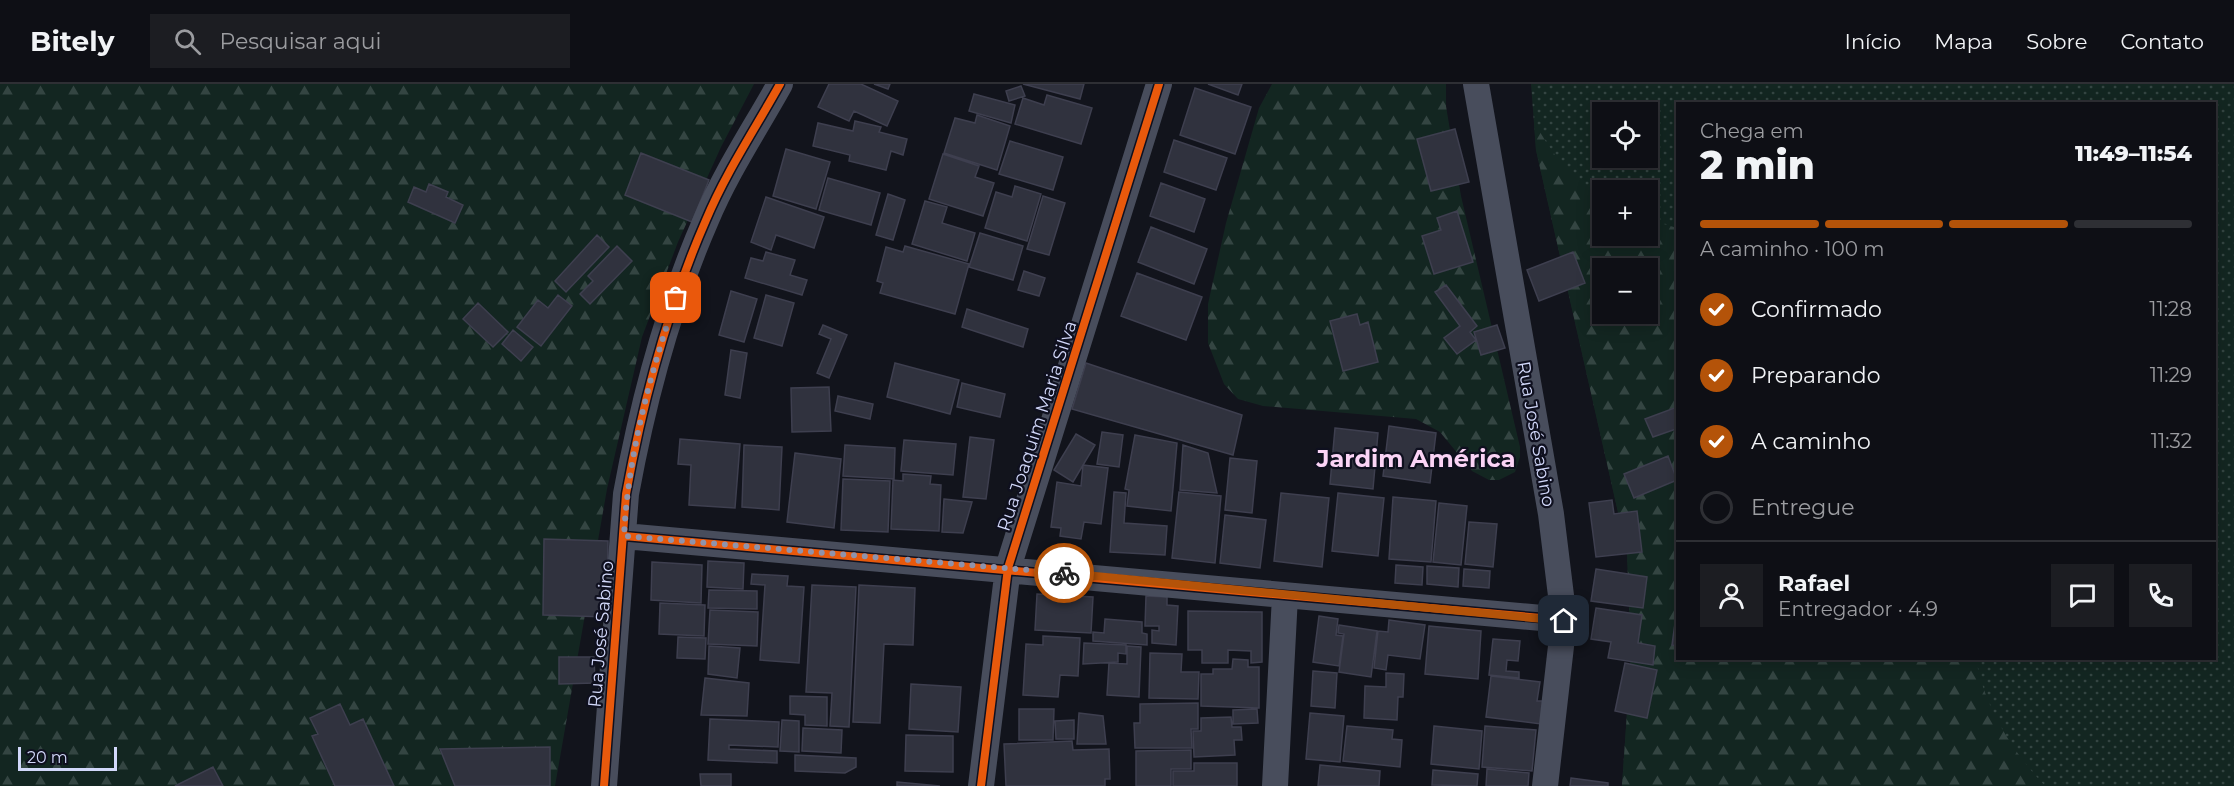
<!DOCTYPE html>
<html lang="pt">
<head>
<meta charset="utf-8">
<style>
  :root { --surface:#0e0f15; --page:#1c1d22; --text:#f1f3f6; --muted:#9b9ca0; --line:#2e2f34; --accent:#b45309 }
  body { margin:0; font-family:Montserrat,sans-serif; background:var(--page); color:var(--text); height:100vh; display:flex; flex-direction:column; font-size:22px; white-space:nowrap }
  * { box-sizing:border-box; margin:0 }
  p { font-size:20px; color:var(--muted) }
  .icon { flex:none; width:33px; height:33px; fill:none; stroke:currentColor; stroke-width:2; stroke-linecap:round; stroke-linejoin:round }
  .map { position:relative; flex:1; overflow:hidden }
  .side { position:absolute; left:1676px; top:18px; width:540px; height:558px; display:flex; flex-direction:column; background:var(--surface); border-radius:0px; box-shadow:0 3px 15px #0003,0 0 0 2px var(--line) }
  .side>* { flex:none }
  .tools { position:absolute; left:1592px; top:18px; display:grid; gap:12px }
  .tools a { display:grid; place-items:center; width:66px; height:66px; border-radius:0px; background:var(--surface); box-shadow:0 3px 15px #0003,0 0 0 2px var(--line); font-size:30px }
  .scale { position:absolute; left:18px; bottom:15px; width:99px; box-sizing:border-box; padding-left:6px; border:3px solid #d2d8fa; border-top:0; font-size:16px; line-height:21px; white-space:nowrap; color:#d2d8fa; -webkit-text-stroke:4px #0f101f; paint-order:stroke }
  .pin { position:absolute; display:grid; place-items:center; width:51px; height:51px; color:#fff; margin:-26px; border-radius:12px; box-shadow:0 3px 9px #0006 }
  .courier { position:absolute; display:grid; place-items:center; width:60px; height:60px; margin:-30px; border:4px solid #b45309; border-radius:50%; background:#fff; color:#222; box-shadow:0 2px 8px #0007 }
  .overview em { font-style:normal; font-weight:800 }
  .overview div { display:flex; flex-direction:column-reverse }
  .overview { display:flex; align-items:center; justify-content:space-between; height:102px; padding:0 24px }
  h1 { font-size:39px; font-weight:800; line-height:45px }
  .bar { display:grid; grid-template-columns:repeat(4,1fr); gap:9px 6px; align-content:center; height:72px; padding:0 24px }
  .bar i { height:8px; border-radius:4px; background:var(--line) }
  .bar .active { background:var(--accent) }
  .bar p { grid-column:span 4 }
  .line { display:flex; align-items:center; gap:15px; padding:0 24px; border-top:2px solid var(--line) }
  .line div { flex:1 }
  .round { display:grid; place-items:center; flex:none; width:63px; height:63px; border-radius:0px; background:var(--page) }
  ol { padding:0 24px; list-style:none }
  li { display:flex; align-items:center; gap:18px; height:66px }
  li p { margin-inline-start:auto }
  li .icon { padding:6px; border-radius:50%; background:var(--accent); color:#fff; stroke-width:4 }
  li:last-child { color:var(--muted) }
  li i { width:33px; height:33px; border:3px solid var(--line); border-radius:50% }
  header { display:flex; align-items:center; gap:36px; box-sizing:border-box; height:84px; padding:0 30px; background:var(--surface); border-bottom:2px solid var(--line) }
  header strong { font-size:28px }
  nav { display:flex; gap:33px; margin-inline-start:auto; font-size:21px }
  .search { width:420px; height:54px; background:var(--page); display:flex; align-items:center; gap:15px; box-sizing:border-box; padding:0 21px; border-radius:0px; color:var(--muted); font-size:22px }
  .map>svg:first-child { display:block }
  .grass { fill:url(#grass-dots); fill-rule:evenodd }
  .forest { fill:url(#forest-firs); fill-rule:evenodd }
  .building { fill:#30323e; stroke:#3e3f4f; stroke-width:1.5 }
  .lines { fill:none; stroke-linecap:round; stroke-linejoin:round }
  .minor { stroke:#484d5c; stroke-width:26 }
  .cycleway-casing { stroke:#0f101f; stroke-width:11 }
  .cycleway { stroke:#e8590c; stroke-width:8 }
  .done { stroke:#8f93ac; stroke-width:6; stroke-dasharray:0 10.8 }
  .route { stroke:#b45309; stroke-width:8 }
  .labels { text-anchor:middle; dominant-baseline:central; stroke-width:4.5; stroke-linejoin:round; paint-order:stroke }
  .street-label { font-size:18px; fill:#d2d8fa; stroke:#0f101f }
  .district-label { font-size:24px; font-weight:bold; fill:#fbd4f6; stroke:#0f101f }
</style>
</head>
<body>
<header>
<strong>Bitely</strong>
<div class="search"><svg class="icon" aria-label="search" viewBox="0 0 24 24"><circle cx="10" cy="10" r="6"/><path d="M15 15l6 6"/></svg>Pesquisar aqui</div>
<nav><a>Início</a><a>Mapa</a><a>Sobre</a><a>Contato</a></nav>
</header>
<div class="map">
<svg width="2234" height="702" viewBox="0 0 2234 702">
  <defs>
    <pattern id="grass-dots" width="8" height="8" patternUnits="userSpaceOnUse" patternTransform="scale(1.5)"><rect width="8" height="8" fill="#132621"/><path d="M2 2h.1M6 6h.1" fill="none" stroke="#344542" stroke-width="1.8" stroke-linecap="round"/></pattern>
    <pattern id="forest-firs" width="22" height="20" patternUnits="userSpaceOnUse" patternTransform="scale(1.5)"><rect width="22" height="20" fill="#132621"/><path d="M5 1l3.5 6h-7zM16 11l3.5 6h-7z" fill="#344542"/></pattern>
  </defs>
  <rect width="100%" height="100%" fill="#12141c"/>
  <!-- grass -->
  <path class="grass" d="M1531,0h703v702h-612l9,-132 -4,-102 -91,-402zM1677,20h537v554h-537zM1602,28h45v46h-45zM1602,106h45v46h-45zM1602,184h45v46h-45z"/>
  <!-- forest -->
  <path class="forest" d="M0,0h754l-33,63 -43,95 -36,95 -35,152 -52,297h-555z
    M1272,0h174v22l15,90 59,251v10l-5,15 -16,8h-10l-17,-9 -32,-39 -24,-13 -153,-13 -25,-7 -14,-15 -16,-41v-39l18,-81 33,-115z
    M1534,38c20,35 35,53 68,77v37h45v-17l30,9v430l299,1c8,47 36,92 69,127h-423l9,-132 -4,-102 -91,-402zM1602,184h45v46h-45z"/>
  <!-- building -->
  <path class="building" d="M829,0h32l37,17 -11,25 -33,-15 -5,10 -31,-14z
    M874,0h16l-2,5z
    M1023,0h61l-4,15z
    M1208,0h34l-4,11z
    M1021,2l4,10 -16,5 -3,-10z
    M1195,4l56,19 -16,47 -55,-19z
    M974,10l41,11 -4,18 -42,-12z
    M1047,11l45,13 -11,36 -66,-20 8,-26 21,7z
    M977,31l33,11 -13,44 -53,-17 11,-35 20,5z
    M855,37l26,6 -2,5 28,7 -4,16 -12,-4 -5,19 -37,-9 1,-6 -37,-9 5,-23 35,8z
    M1455,45l14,53 -38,9 -14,-52z
    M1174,56l53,18 -11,32 -52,-18z
    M1010,57l53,16 -10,33 -54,-16z
    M786,65l44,13 -14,47 -43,-13z
    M641,69l68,27 -17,42 -67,-27z
    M943,70l36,12 -4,11 19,6 -11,33 -54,-17z
    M828,94l52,15 -9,32 -52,-15z
    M1161,99l44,16 -11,33 -44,-16z
    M429,100l19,8 -2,5 17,8 -8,18 -47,-21 6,-15 12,5z
    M1015,102l26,8 -14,47 -42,-13 11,-36 16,5z
    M888,110l17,6 -12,40 -17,-5z
    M1043,112l22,7 -16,52 -22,-6z
    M766,113l58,20 -10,31 -38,-13 -5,15 -20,-8z
    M925,117l22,6 -5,16 33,10 -8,28 -55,-17z
    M1457,127l16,51 -39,12 -12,-38 19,-6 -4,-12z
    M1151,143l56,22 -13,35 -56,-22z
    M980,149l43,13 -10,34 -44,-13z
    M597,151l12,12 -43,45 -11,-11z
    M617,162l15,15 -42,43 -10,-10 13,-13 -5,-5z
    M905,162l64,18 -14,50 -75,-21 3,-10 -6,-2 9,-34 17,5z
    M766,168l29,8 -5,15 17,5 -5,15 -57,-17 6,-20 12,3z
    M1573,168l12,31 -46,18 -12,-31z
    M1024,187l21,7 -6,18 -21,-6z
    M1137,189l65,24 -16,43 -65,-24z
    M1446,201l31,41 -7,6 6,8 -19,14 -13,-16 16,-12 -25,-34z
    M731,207l26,8 -13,43 -25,-7z
    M558,211l14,11 -31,40 -24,-19 21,-27 10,8z
    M766,211l28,8 -12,43 -28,-8z
    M478,219l30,29 -15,15 -30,-28z
    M967,225l61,20 -5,18 -61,-20z
    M1357,230l3,11 8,-3 10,40 -35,9 -13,-50z
    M823,241l24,10 -18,43 -12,-5 14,-34 -12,-5z
    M1497,241l8,23 -24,7 -7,-23z
    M513,246l20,17 -12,14 -19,-17z
    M731,266l16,3 -7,45 -15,-3z
    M895,279l64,17 -9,34 -63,-17z
    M1086,279l156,52 -9,40 -161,-46z
    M962,299l43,11 -5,23 -43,-10z
    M829,303l2,44 -39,1 -1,-44z
    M838,312l35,8 -3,15 -35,-8z
    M1677,323v24l-1,-2 -23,8 -8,-18z
    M1389,342l47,7 -6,50 -47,-7z
    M1335,344l43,5 -5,56 -43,-5z
    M1102,348l21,3 -4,32 -22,-3z
    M1076,350l19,11 -22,37 -19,-12z
    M1135,351l42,8 -6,68 -44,-5 2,-16 -4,-1z
    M970,353l24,3 -8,59 -23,-2z
    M680,355l60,5 -5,64 -46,-3 2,-40 -13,-1z
    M904,356l52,4 -3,31 -52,-4z
    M744,361l38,2 -3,63 -37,-3z
    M845,361l50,3 -1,31 -51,-3z
    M1183,361l25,8 9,40 -37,-3z
    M795,369l46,6 -7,69 -47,-6z
    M1668,372l9,24 -43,18 -10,-24z
    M1230,374l27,3 -5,52 -27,-3z
    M1083,381l25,3 -7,56 -17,-2 -3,17 -21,-3 1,-8 -10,-1 6,-45 24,4z
    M903,390l28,2 -1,8 11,1 -2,46 -48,-2 2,-49 10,1z
    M843,395l47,2 -2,51 -47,-2z
    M1114,408l12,1 -2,30 43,3 -2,29 -55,-3z
    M1179,408l42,4 -6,67 -43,-5z
    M1281,409l48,5 -7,69 -48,-6z
    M1338,409l46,5 -6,58 -46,-5z
    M1393,413l43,4 -5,61 -42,-3z
    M944,415l28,3 -9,31 -21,-1z
    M1612,416l2,14 23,-3 5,41 -46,5 -7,-54z
    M1439,419l28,3 -6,59 -28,-3z
    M1225,431l41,5 -6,48 -40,-5z
    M1469,438l28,2 -4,43 -28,-3z
    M544,455l64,2 -1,76 -64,-2z
    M708,477l36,2 -1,26 -36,-2z
    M652,478l50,3 -1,38 -50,-3z
    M1396,481l27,2 -1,18 -27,-2z
    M1427,482l32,2 -1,19 -31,-3z
    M1464,485l26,2 -1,17 -26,-2z
    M1596,485l51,8 -4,31 -52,-7z
    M752,490l36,2 -1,10 17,1 -5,76 -39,-3 5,-75 -14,-1z
    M812,501l44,2 -7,140 -19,-1 2,-33 -26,-1z
    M859,501l56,3 -2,57 -29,-1 -4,79 -27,-1z
    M709,506l48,1v18l-49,-1z
    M1037,510l56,3 -2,36 -56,-3z
    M1146,512l21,1v8l11,1 -2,39 -24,-2v-13l7,1v-5h-14z
    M660,519l45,2 -1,31 -45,-2z
    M1596,524l46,7 -4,28 17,3 -2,19 -45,-7 3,-16 -20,-3z
    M710,526l48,2 -1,34 -49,-2z
    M1188,527l74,1v50l-11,1v-12l-23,-1v13h-26v-13h-14z
    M1319,532l19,3 -2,16 7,1 -4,30 -26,-4z
    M1676,532h1v30l-5,-1z
    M1105,535l37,3v11l5,1v11l-54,-4v-9l11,1z
    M1389,536l36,5 -5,34 -32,-4 -2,15 -12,-2 4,-37 10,1z
    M1339,541l38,6 -6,46 -32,-5 5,-38 -6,-1z
    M1429,542l52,5 -3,48 -53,-5z
    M1043,552l37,2 -2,38 -18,-1 -2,22 -35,-2 3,-51 17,1z
    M678,553l28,1 -1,21 -28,-1z
    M1493,555l27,2 -2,20 -11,-1 -1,11 13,1v6l-30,-3z
    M1084,559l42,2v9l-8,-1v9l-35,2z
    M709,562l31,2 -3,30 -29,-4z
    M1127,562l14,1 -2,50 -32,-2 2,-32 18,1z
    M1150,569l32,1 -1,18h18l-1,27 -49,-1z
    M559,573h35l1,26 -36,1z
    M1233,575l15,1v7h11v41l-58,-2v-32h12v-5h19z
    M1625,579l32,7 -10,48 -32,-7z
    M1313,587l24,2 -2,35 -24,-2z
    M1386,589l18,1 -1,23h-5l-1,23 -33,-2 1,-32 21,1z
    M1491,592l49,6 -3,19h7l-3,23 -55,-7z
    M705,594l44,5 -2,33 -46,-1z
    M911,600l50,3 -3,45 -49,-3z
    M790,612l37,1v29l-22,-1v-10l-15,-1z
    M1198,619v26h-7l1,19h-57l-1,-25h6v-19z
    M340,620l10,21 13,-6 31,67h-59l-23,-50 6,-2 -8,-16z
    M1019,625h35l-1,31h-34z
    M1257,625l1,14 -25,1v-14z
    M1079,629l24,3 3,28h-29z
    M1310,629l34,3 -4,46 -34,-3z
    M1231,633l1,10h9l1,13h-8l1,15 -41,2 -1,-26h8v-13z
    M710,635l69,3 -1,25 -49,-2v4l48,2v12l-69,-3z
    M782,636l17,1v31l-19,-1z
    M1074,636v19h-18l-1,-18z
    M1347,642l46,4 -1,9 10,1 -2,27 -57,-6z
    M1434,642l48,5 -3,38 -48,-5z
    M1485,642l51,4 -4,41 -50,-4z
    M803,644l39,2 -1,23 -39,-2z
    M906,651l47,1v36l-48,-1z
    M1072,657l1,9 36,-1 1,30h-5v7h-99l-2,-42z
    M550,663v39h-95l-15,-37z
    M1191,666v19h-20v17h-35v-35z
    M795,671l61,3v9l-11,6 -50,-2z
    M1194,679h43v23h-64v-15h21z
    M1320,681l60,6 -1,15h-61z
    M213,683l10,19h-48z
    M1487,685l42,4 -1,13h-42z
    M1433,686l45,4 -1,12 -45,-1z
    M700,690h31v12h-30z
    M1571,694l37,5v3h-38z
    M897,698l43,4h-43z"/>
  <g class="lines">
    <!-- minor -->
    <path class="minor" d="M1476,0l75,430 13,106 -19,166
      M624,452c313,26 626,57 940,84
      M604,702l22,-292c17,-93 42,-187 80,-274 20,-48 49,-91 74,-136
      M981,702l27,-218 151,-484
      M1275,702l10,-190"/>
    <!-- cycleway casing -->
    <g class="cycleway-casing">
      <path id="cycleway" d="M624,452c313,26 626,57 940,84
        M604,702l22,-292c17,-93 42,-187 80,-274 20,-48 49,-91 74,-136
        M981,702l27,-218 151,-484"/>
    </g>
    <!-- cycleway -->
    <use href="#cycleway" class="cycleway"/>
  </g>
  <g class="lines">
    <!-- done -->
    <path class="done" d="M676,214c-26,77 -48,157 -52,238l440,37"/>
    <!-- route -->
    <path class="route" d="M1064,489l500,48"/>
  </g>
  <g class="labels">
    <!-- street labels -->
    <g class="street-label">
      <text transform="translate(1037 342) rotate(-72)">Rua Joaquim Maria Silva</text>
      <text transform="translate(1536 350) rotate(80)">Rua José Sabino</text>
      <text transform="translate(601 550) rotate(-85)">Rua José Sabino</text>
    </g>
    <!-- district labels -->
    <g class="district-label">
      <text x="1416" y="374">Jardim América</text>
    </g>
  </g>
</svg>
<div class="tools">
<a><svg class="icon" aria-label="locate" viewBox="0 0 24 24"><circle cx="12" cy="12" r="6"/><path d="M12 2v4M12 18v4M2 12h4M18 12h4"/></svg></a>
<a>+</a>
<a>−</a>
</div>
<div class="scale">20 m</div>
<div class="pin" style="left:676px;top:214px;background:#ea580c"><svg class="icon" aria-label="bag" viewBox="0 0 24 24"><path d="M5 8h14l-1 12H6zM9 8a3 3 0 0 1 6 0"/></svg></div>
<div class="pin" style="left:1564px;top:537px;background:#1f2937"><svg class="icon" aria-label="home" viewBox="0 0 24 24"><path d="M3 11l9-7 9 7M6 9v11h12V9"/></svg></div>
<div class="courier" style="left:1064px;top:489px"><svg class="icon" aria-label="bike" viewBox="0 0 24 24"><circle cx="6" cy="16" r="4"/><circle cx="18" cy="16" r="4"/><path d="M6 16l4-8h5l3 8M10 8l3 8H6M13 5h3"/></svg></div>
<section class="side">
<div class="overview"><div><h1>2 min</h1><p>Chega em</p></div><em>11:49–11:54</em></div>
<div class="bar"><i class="active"></i><i class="active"></i><i class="active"></i><i></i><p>A caminho · 100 m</p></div>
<ol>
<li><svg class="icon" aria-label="check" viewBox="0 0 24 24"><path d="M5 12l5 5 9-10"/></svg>Confirmado<p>11:28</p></li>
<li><svg class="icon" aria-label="check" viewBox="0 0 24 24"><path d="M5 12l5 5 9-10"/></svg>Preparando<p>11:29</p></li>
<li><svg class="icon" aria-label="check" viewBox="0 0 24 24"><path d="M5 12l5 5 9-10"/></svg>A caminho<p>11:32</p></li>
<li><i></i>Entregue</li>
</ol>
<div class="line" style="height:108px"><a class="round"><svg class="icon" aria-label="person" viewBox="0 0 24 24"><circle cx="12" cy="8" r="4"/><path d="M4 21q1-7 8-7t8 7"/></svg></a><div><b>Rafael</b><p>Entregador · 4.9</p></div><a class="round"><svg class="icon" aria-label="chat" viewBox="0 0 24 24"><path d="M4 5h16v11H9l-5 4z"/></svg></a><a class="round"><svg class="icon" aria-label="phone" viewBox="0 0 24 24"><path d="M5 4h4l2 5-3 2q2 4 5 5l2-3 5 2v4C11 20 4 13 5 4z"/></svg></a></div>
</section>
</div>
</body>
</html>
